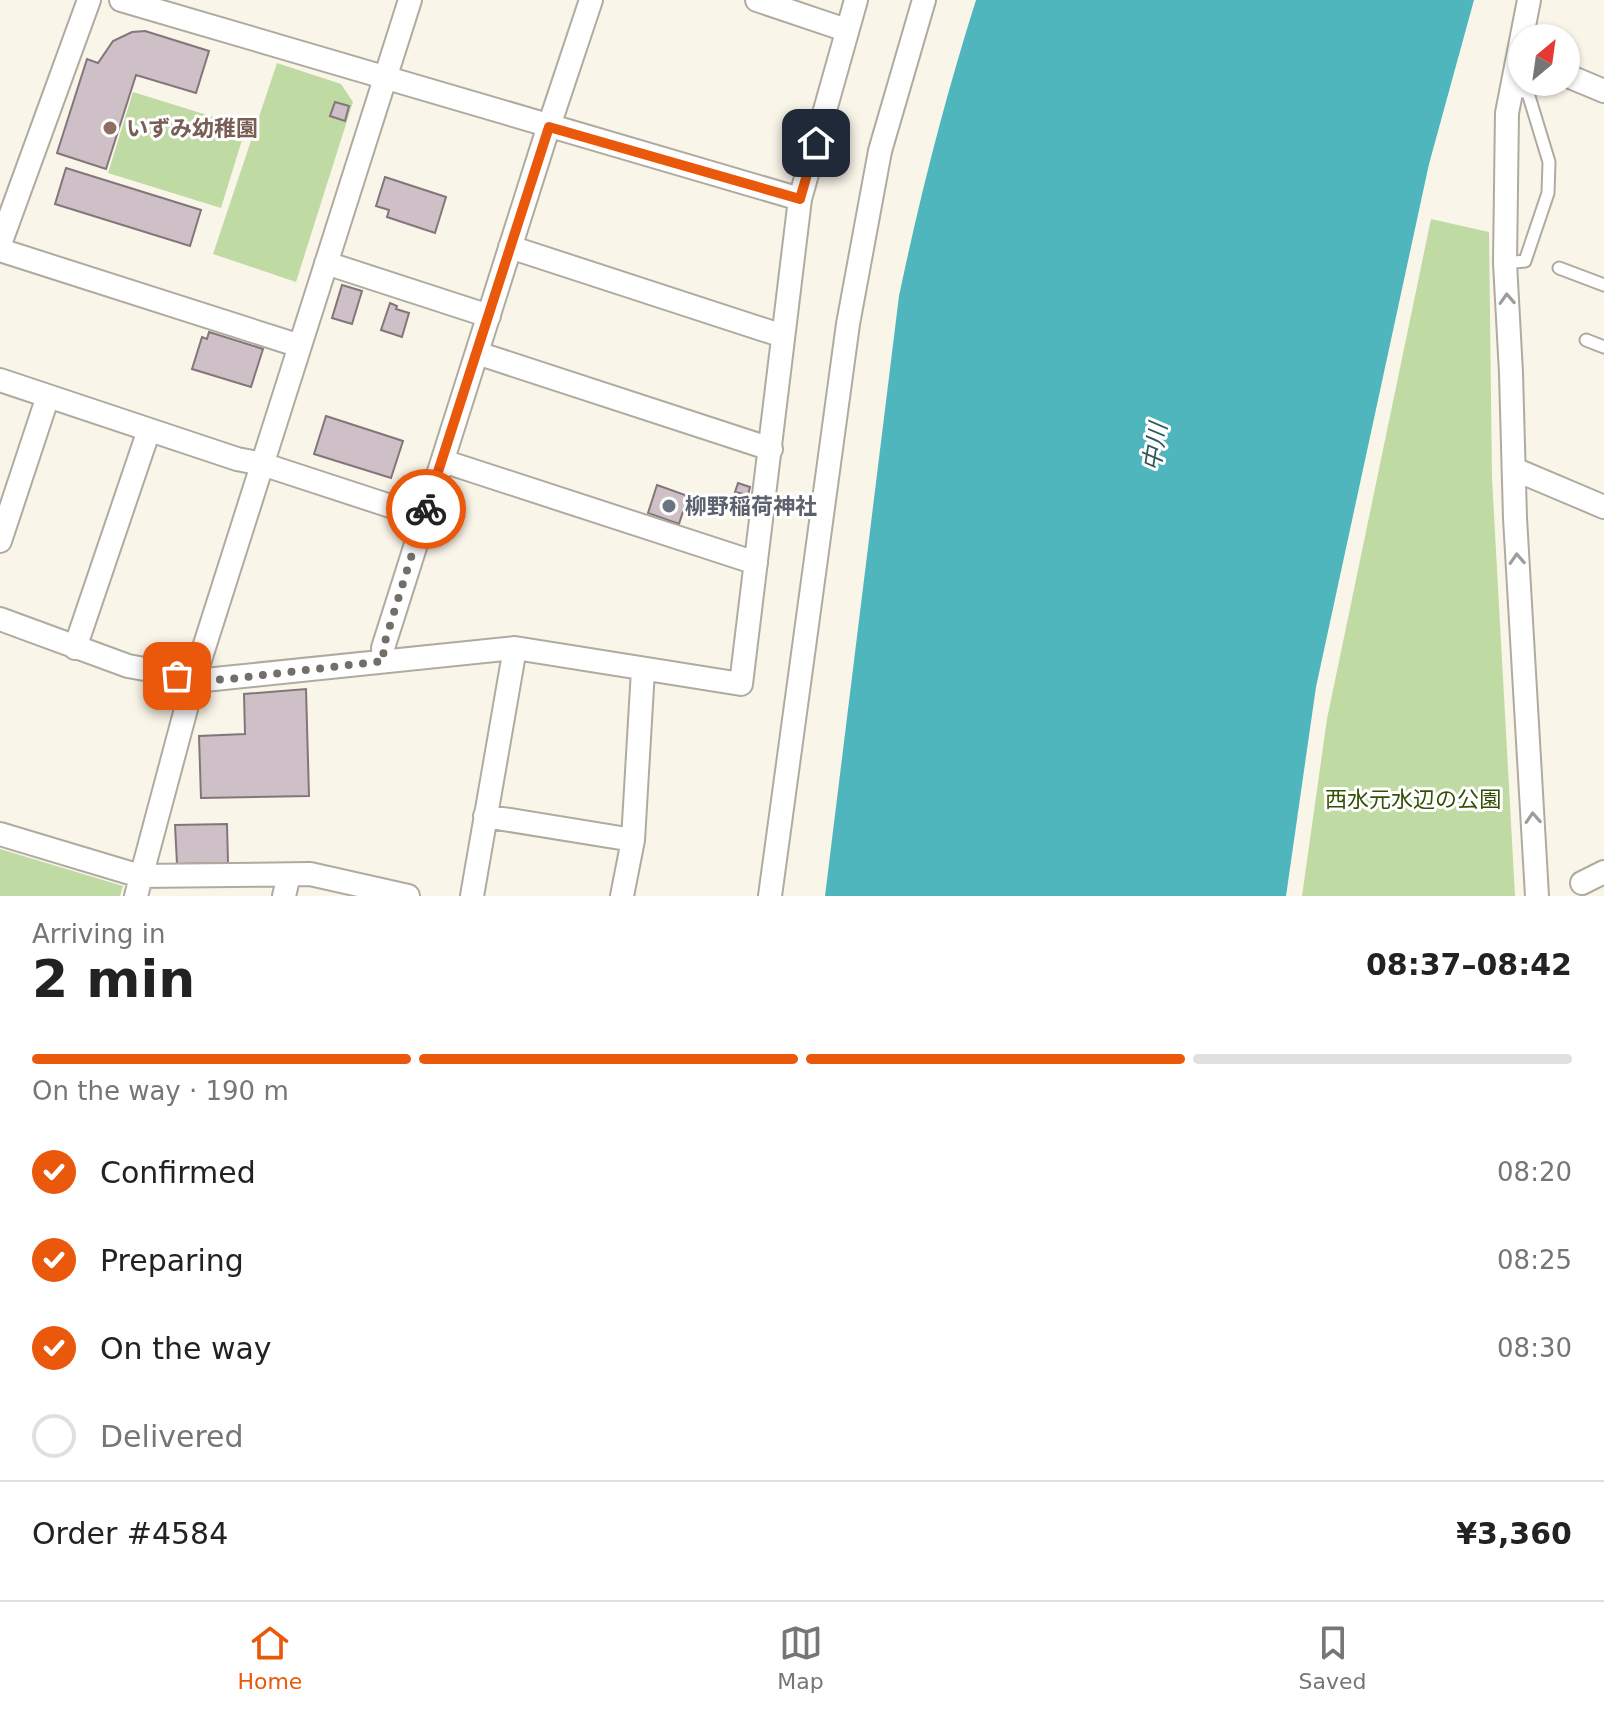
<!DOCTYPE html>
<html lang="en">
<head>
<meta charset="utf-8">
<style>
  :root { --surface:#fff; --page:#f6f6f6; --text:#222; --muted:#767676; --line:#e0e0e0; --accent:#ea580c }
  body { margin:0; font-family:"DejaVu Sans","Noto Sans JP",sans-serif; background:var(--page); color:var(--text); height:100vh; display:flex; flex-direction:column; font-size:30px; white-space:nowrap }
  * { box-sizing:border-box; margin:0 }
  p { font-size:26px; color:var(--muted) }
  .icon { flex:none; width:44px; height:44px; fill:none; stroke:currentColor; stroke-width:2; stroke-linecap:round; stroke-linejoin:round }
  .map { position:relative; height:896px; overflow:hidden }
  .details { display:flex; flex-direction:column; background:var(--surface); flex:1 }
  .details>* { flex:none }
  .needle { width:52px; rotate:29deg }
  .tools { position:absolute; left:1508px; top:24px; display:grid; gap:16px }
  .tools a { display:grid; place-items:center; width:72px; height:72px; border-radius:50%; background:var(--surface); box-shadow:0 2px 6px #0004; font-size:40px }
  .pin { position:absolute; display:grid; place-items:center; width:68px; height:68px; color:#fff; margin:-34px; border-radius:16px; box-shadow:0 4px 12px #0006 }
  .courier { position:absolute; display:grid; place-items:center; width:80px; height:80px; margin:-40px; border:6px solid #ea580c; border-radius:50%; background:#fff; color:#222; box-shadow:0 2px 10px #0007 }
  .head em { font-style:normal; font-weight:800 }
  .head div { display:flex; flex-direction:column-reverse }
  .head { display:flex; align-items:center; justify-content:space-between; height:136px; padding:0 32px }
  h1 { font-size:52px; font-weight:800; line-height:60px }
  .bar { display:grid; grid-template-columns:repeat(4,1fr); gap:12px 8px; align-content:center; height:96px; padding:0 32px }
  .bar i { height:10px; border-radius:6px; background:var(--line) }
  .bar .on { background:var(--accent) }
  .bar p { grid-column:span 4 }
  .line { display:flex; align-items:center; gap:20px; padding:0 32px; border-top:2px solid var(--line) }
  .line div { flex:1 }
  ol { padding:0 32px; list-style:none }
  li { display:flex; align-items:center; gap:24px; height:88px }
  li p { margin-inline-start:auto }
  li .icon { padding:8px; border-radius:50%; background:var(--accent); color:#fff; stroke-width:4 }
  li:last-child { color:var(--muted) }
  li i { width:44px; height:44px; border:4px solid var(--line); border-radius:50% }
  .tab-bar { display:flex; justify-content:space-around; align-items:center; height:112px; border-top:2px solid var(--line); background:var(--surface); font-size:22px; color:var(--muted) }
  .tab-bar a { display:grid; justify-items:center; gap:4px }
  .tab-bar .on { color:var(--accent) }
  .map>svg:first-child { display:block }
  .green { fill:#c0daa4 }
  .water { fill:#4fb6bd }
  .building { fill:#cec0c6; stroke:#83767b; stroke-width:2 }
  .lines { fill:none; stroke-linecap:round; stroke-linejoin:round }
  .service-casing { stroke:#b0aba0; stroke-width:15 }
  .minor-casing { stroke:#b0aba0; stroke-width:26 }
  .service { stroke:#fff; stroke-width:11 }
  .minor { stroke:#fff; stroke-width:22 }
  .oneway { stroke:#9e9d9c }
  .done { stroke:#726e68; stroke-width:8; stroke-dasharray:0 14.4 }
  .route { stroke:#ea580c; stroke-width:10 }
  .education-dot { fill:#8d6e63; stroke:#fff; stroke-width:3 }
  .worship-dot { fill:#6b7280; stroke:#fff; stroke-width:3 }
  .labels { text-anchor:middle; dominant-baseline:central; stroke-width:6; stroke-linejoin:round; paint-order:stroke }
  .education-label { font-size:22px; font-weight:bold; fill:#785e54; stroke:#fff; text-anchor:start }
  .worship-label { font-size:22px; font-weight:bold; fill:#5b616d; stroke:#fff; text-anchor:start }
  .park-label { font-size:22px; fill:#344f04; stroke:#fff }
  .water-label { font-size:24px; font-style:italic; fill:#2b595c; stroke:#fff }
</style>
</head>
<body>
<div class="map">
<svg width="1604" height="896" viewBox="0 0 1604 896">
  <rect width="100%" height="100%" fill="#faf5e9"/>
  <!-- green -->
  <path class="green" d="M277,63l64,21 12,18 -57,180 -83,-28z
    M133,92l113,35 -25,81 -113,-35z
    M1431,219l58,13 3,246 23,418h-213l25,-177z
    M0,849l123,37 -3,10h-120z"/>
  <!-- water -->
  <path class="water" d="M976,0h498l-45,164 -113,523 -30,209h-461l74,-600c21,-100 46,-198 77,-296z"/>
  <!-- building -->
  <path class="building" d="M145,31l64,20 -13,42 -60,-18 -30,94 -49,-16 30,-94 11,4 15,-22 19,-9z
    M335,102l14,4 -4,15 -15,-5z
    M66,168l135,42 -11,36 -135,-42z
    M385,177l61,20 -11,36 -48,-16 2,-7 -13,-4z
    M342,285l20,6 -10,33 -20,-6z
    M390,303l7,3 -1,3 13,4 -7,24 -21,-7z
    M209,332l54,17 -12,38 -59,-18 10,-32 5,2z
    M326,416l77,25 -12,37 -77,-24z
    M738,483l12,4 -2,8 -13,-3z
    M657,485l31,11 -9,28 -31,-11z
    M306,689l3,107 -108,2 -2,-62 46,-2 -1,-40z
    M227,824l1,39 -51,1 -2,-39z"/>
  <g class="lines">
    <!-- service casing -->
    <g class="service-casing">
      <path id="service" d="M1505,263l20,-2 23,-68 1,-31 -21,-69 -17,-4
        M1559,268l45,17
        M1586,340l18,7"/>
    </g>
    <!-- minor casing -->
    <g class="minor-casing">
      <path id="minor" d="M121,0l679,199
        M757,0l89,30
        M1529,0l-22,113 -2,150 6,110 4,145 22,378
        M1568,76l36,15
        M0,244l89,-244
        M510,247l273,89
        M0,250l300,96
        M326,263l163,53
        M477,353l294,96
        M0,380l237,79 25,5 162,53
        M443,461l313,102
        M1514,469l90,38
        M0,541l48,-145
        M0,619l128,47 77,14 310,-32 226,36 59,-485 56,-199
        M75,648l74,-218
        M384,661l-1,-13 161,-507 47,-141
        M485,816l148,24
        M0,834l140,42 170,-2 98,22
        M1582,883l22,-11
        M136,896l58,-217 216,-679
        M284,896l5,-21
        M472,896l43,-248
        M622,896l11,-56 10,-170
        M770,896l78,-572 32,-173 44,-151"/>
    </g>
    <!-- service -->
    <use href="#service" class="service"/>
    <!-- minor -->
    <use href="#minor" class="minor"/>
  </g>
  <!-- one-way arrows -->
  <defs><path id="oneway-chevron" d="M-2-3.5L2.5 0L-2 3.5" fill="none" stroke-width="1.6" stroke-linecap="round" stroke-linejoin="round" transform="scale(2)"/></defs>
  <g class="oneway">
    <use href="#oneway-chevron" transform="translate(1507 299) rotate(-93)"/>
    <use href="#oneway-chevron" transform="translate(1517 559) rotate(-93)"/>
    <use href="#oneway-chevron" transform="translate(1533 818) rotate(-93)"/>
  </g>
  <g class="lines">
    <!-- done -->
    <path class="done" d="M177,676l28,4 24,-1 155,-18 -1,-13 43,-139"/>
    <!-- route -->
    <path class="route" d="M426,509l123,-382 251,72 16,-56"/>
  </g>
  <!-- markers -->
  <circle class="education-dot" cx="110" cy="128" r="8"/>
  <circle class="worship-dot" cx="669" cy="506" r="8"/>
  <g class="labels">
    <!-- education labels -->
    <g class="education-label">
      <text x="126" y="128">いずみ幼稚園</text>
    </g>
    <!-- worship labels -->
    <g class="worship-label">
      <text x="685" y="506">柳野稲荷神社</text>
    </g>
    <!-- park labels -->
    <g class="park-label">
      <text x="1413" y="799">西水元水辺の公園</text>
    </g>
    <!-- water labels -->
    <g class="water-label">
      <text transform="translate(1155 447) rotate(-81)">中川</text>
    </g>
  </g>
</svg>
<div class="tools">
<a><svg class="needle" viewBox="-14 -14 28 28"><path d="M0-13l5 13h-10z" fill="#e53935"/><path d="M0 13l5-13h-10z" fill="#767676"/></svg></a>
</div>
<div class="pin" style="left:177px;top:676px;background:#ea580c"><svg class="icon" aria-label="bag" viewBox="0 0 24 24"><path d="M5 8h14l-1 12H6zM9 8a3 3 0 0 1 6 0"/></svg></div>
<div class="pin" style="left:816px;top:143px;background:#1f2937"><svg class="icon" aria-label="home" viewBox="0 0 24 24"><path d="M3 11l9-7 9 7M6 9v11h12V9"/></svg></div>
<div class="courier" style="left:426px;top:509px"><svg class="icon" aria-label="bike" viewBox="0 0 24 24"><circle cx="6" cy="16" r="4"/><circle cx="18" cy="16" r="4"/><path d="M6 16l4-8h5l3 8M10 8l3 8H6M13 5h3"/></svg></div>
</div>
<section class="details">
<div class="head"><div><h1>2 min</h1><p>Arriving in</p></div><em>08:37–08:42</em></div>
<div class="bar"><i class="on"></i><i class="on"></i><i class="on"></i><i></i><p>On the way · 190 m</p></div>
<ol>
<li><svg class="icon" aria-label="check" viewBox="0 0 24 24"><path d="M5 12l5 5 9-10"/></svg>Confirmed<p>08:20</p></li>
<li><svg class="icon" aria-label="check" viewBox="0 0 24 24"><path d="M5 12l5 5 9-10"/></svg>Preparing<p>08:25</p></li>
<li><svg class="icon" aria-label="check" viewBox="0 0 24 24"><path d="M5 12l5 5 9-10"/></svg>On the way<p>08:30</p></li>
<li><i></i>Delivered</li>
</ol>
<div class="line" style="height:104px"><div>Order #4584</div><b>¥3,360</b></div>
</section>
<nav class="tab-bar">
<a class="on"><svg class="icon" aria-label="home" viewBox="0 0 24 24"><path d="M3 11l9-7 9 7M6 9v11h12V9"/></svg>Home</a>
<a><svg class="icon" aria-label="map" viewBox="0 0 24 24"><path d="M3 6l6-2 6 2 6-2v14l-6 2-6-2-6 2zM9 4v14M15 6v14"/></svg>Map</a>
<a><svg class="icon" aria-label="saved" viewBox="0 0 24 24"><path d="M7 4h10v16l-5-4-5 4z"/></svg>Saved</a>
</nav>
</body>
</html>
